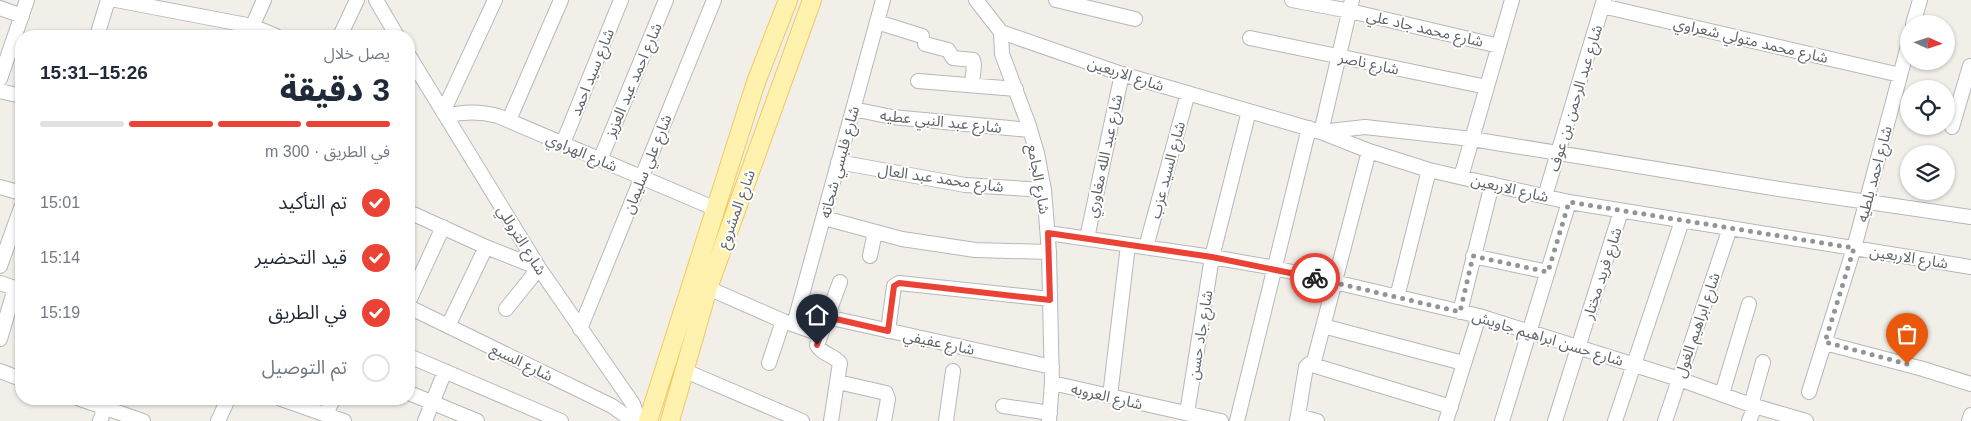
<!DOCTYPE html>
<html lang="ar">
<head>
<meta charset="utf-8">
<style>
  :root { --surface:#fff; --page:#f6f6f7; --text:#1f2937; --muted:#747a83; --line:#e0e1e3; --accent:#ea4335 }
  body { margin:0; font-family:Helvetica,"Noto Sans Arabic",sans-serif; background:var(--page); color:var(--text); direction:rtl; height:100vh; display:flex; flex-direction:column; font-size:19px; white-space:nowrap }
  * { box-sizing:border-box; margin:0 }
  p { font-size:16px; color:var(--muted) }
  .icon { flex:none; width:28px; height:28px; fill:none; stroke:currentColor; stroke-width:2; stroke-linecap:round; stroke-linejoin:round }
  .map { position:relative; flex:1; overflow:hidden; direction:ltr }
  .panel { position:absolute; left:15px; top:30px; width:400px; height:375px; display:flex; flex-direction:column; background:var(--surface); border-radius:20px; box-shadow:0 1px 4px #0004; direction:rtl }
  .panel>* { flex:none }
  .needle { width:32px; rotate:93deg }
  .fabs { position:absolute; left:1900px; top:15px; display:grid; gap:10px }
  .fabs a { display:grid; place-items:center; width:55px; height:55px; border-radius:50%; background:var(--surface); box-shadow:0 1px 4px #0004; font-size:25px }
  .pin { position:absolute; display:grid; place-items:center; width:42px; height:42px; color:#fff; margin:-51px -21px; border-radius:50% 50% 50% 0; rotate:-45deg; box-shadow:0 0 5px #0007 }
  .pin .icon { rotate:45deg }
  .courier { position:absolute; display:grid; place-items:center; width:50px; height:50px; margin:-25px; border:4px solid #ea4335; border-radius:50%; background:#fff; color:#222; box-shadow:0 1px 6px #0007 }
  .headline em { font-style:normal; font-weight:800 }
  .headline div { display:flex; flex-direction:column-reverse }
  .headline { display:flex; align-items:center; justify-content:space-between; height:85px; padding:0 25px }
  h1 { font-size:32px; font-weight:800; line-height:38px }
  .bar { display:grid; grid-template-columns:repeat(4,1fr); gap:8px 5px; align-content:center; height:60px; padding:0 25px }
  .bar i { height:6px; border-radius:4px; background:var(--line) }
  .bar .active { background:var(--accent) }
  .bar p { grid-column:span 4 }
  ol { padding:0 25px; list-style:none }
  li { display:flex; align-items:center; gap:15px; height:55px }
  li p { margin-inline-start:auto }
  li .icon { padding:5px; border-radius:50%; background:var(--accent); color:#fff; stroke-width:4 }
  li:last-child { color:var(--muted) }
  li i { width:28px; height:28px; border:2px solid var(--line); border-radius:50% }
  .map>svg:first-child { display:block }
  .lines { fill:none; stroke-linecap:round; stroke-linejoin:round }
  .minor-casing { stroke:#b5b8bc; stroke-width:16 }
  .major-casing { stroke:#f2c960; stroke-width:20 }
  .minor { stroke:#fff; stroke-width:14 }
  .major { stroke:#fff2af; stroke-width:18 }
  .done { stroke:#929495; stroke-width:5; stroke-dasharray:0 9 }
  .route { stroke:#ea4335; stroke-width:6 }
  .labels { text-anchor:middle; dominant-baseline:central; stroke-width:4; stroke-linejoin:round; paint-order:stroke }
  .street-label { font-size:15px; fill:#5f6368; stroke:#fff }
</style>
</head>
<body>
<div class="map">
<svg width="1971" height="421" viewBox="0 0 1971 421">
  <rect width="100%" height="100%" fill="#f1efe8"/>
  <g class="lines">
    <!-- minor casing -->
    <g class="minor-casing">
      <path id="minor" d="M116,0l136,26 24,10
        M376,0l21,36
        M976,0l25,32 121,42 199,58 48,19 60,19 140,32 402,65
        M1056,0l79,19
        M1292,0l58,11 149,35
        M1352,0l-31,132 44,-5 107,12 307,50 192,28
        M1602,6l298,69
        M0,8l22,8
        M877,22l45,14
        M1913,24l7,-24
        M1001,32l1,22 26,69 9,30 7,37 5,62 2,91 1,40 -3,38
        M97,36l11,-36
        M248,36l16,-36
        M340,36l17,-36
        M1250,38l237,49
        M925,44l23,6 5,8 20,2 1,5 -2,20
        M409,56l130,212 94,136 6,17
        M0,79l27,-79
        M918,81l98,8
        M0,91l21,5
        M853,109l39,8 138,13
        M443,112l52,-112
        M446,116c18,-5 34,-5 52,0l218,93
        M509,120l52,-120
        M1952,127l18,-61
        M563,143l58,-143
        M600,160l66,-160
        M838,162l127,23 79,5
        M1461,177l51,-177
        M0,187l21,6
        M1545,196l59,-196
        M409,212l77,35 53,21 -33,41
        M824,218l78,21 73,11 74,2
        M1048,233l164,24 63,11 204,48 200,63 72,26 55,16
        M1087,238l35,-164
        M1146,247l42,-154
        M870,256l5,-24
        M1473,256l75,16
        M0,266l21,-58
        M0,283l21,7
        M708,288l75,33 37,13
        M1397,297l32,-127
        M409,301l34,-74
        M409,307l203,99 21,15
        M1460,312l32,-128
        M827,317l225,50
        M794,324l89,-324
        M448,326l38,-79
        M1323,326l140,37
        M580,329l134,-329
        M888,331l6,-45 5,-3 151,16
        M0,339l15,-51
        M1825,343l98,26 48,15
        M409,356l152,65
        M769,363l14,-42
        M1313,365l56,-214
        M683,370l119,51
        M0,371l21,8
        M838,382l48,11 2,6 -4,22
        M1052,383l169,38
        M1809,392l45,-144 55,-206
        M409,393l68,28
        M1722,394l27,-90
        M1110,396l18,-151
        M80,399l63,22
        M281,399l63,22
        M1751,405l12,-43
        M1003,406l47,7
        M1187,413l25,-156 37,-146
        M326,415l7,-16
        M1298,416l19,5
        M100,421l8,-22
        M218,421l10,-22
        M425,421l20,-50
        M831,421l9,-58c-6,-8 -19,-9 -23,-18l23,-63
        M946,421l7,-50
        M1237,421l72,-293
        M1297,421l9,-54 3,-3 142,43
        M1446,421l33,-105
        M1502,421l67,-219
        M1555,421l66,-210
        M1615,421l67,-200
        M1665,421l65,-193
        M1749,421l6,-15
        M1969,421l2,-6"/>
    </g>
    <!-- major casing -->
    <g class="major-casing">
      <path id="major" d="M648,421l108,-339 32,-82
        M670,421l38,-133 104,-288"/>
    </g>
    <!-- minor -->
    <use href="#minor" class="minor"/>
    <!-- major -->
    <use href="#major" class="major"/>
  </g>
  <g class="lines">
    <!-- done -->
    <path class="done" d="M1315,278l145,34 13,-56 75,16 21,-70 285,46 -29,94 82,22"/>
    <!-- route -->
    <path class="route" d="M817,345l10,-28 61,14 6,-45 5,-3 151,17 -2,-67 164,24 103,21"/>
  </g>
  <g class="labels">
    <!-- street labels -->
    <g class="street-label">
      <text transform="translate(1425 28) rotate(13)">شارع محمد جاد علي</text>
      <text transform="translate(1751 40) rotate(13)">شارع محمد متولي شعراوي</text>
      <text transform="translate(1369 63) rotate(12)">شارع ناصر</text>
      <text transform="translate(592 72) rotate(-68)">شارع سيد احمد</text>
      <text transform="translate(1126 74) rotate(18)">شارع الاربعين</text>
      <text transform="translate(633 80) rotate(-67)">شارع احمد عبد العزيز</text>
      <text transform="translate(1575 98) rotate(-73)">شارع عبد الرحمن بن عوف</text>
      <text transform="translate(941 121) rotate(6)">شارع عبد النبي عطيه</text>
      <text transform="translate(582 152) rotate(23)">شارع الهراوي</text>
      <text transform="translate(1104 156) rotate(-78)">شارع عبد الله مغاوري</text>
      <text transform="translate(839 162) rotate(-75)">شارع فلبسي شحاته</text>
      <text transform="translate(647 164) rotate(-68)">شارع علي سليمان</text>
      <text transform="translate(1167 170) rotate(-75)">شارع السيد عزب</text>
      <text transform="translate(1874 174) rotate(-75)">شارع احمد بلطيه</text>
      <text transform="translate(941 178) rotate(8)">شارع محمد عبد العال</text>
      <text transform="translate(1039 179) rotate(80)">شارع الجامع</text>
      <text transform="translate(1510 188) rotate(13)">شارع الاربعين</text>
      <text transform="translate(736 209) rotate(-70)">شارع المشروع</text>
      <text transform="translate(522 240) rotate(58)">شارع التروللي</text>
      <text transform="translate(1909 257) rotate(9)">شارع الاربعين</text>
      <text transform="translate(1602 273) rotate(-72)">شارع فريد مختار</text>
      <text transform="translate(1697 325) rotate(-71)">شارع ابراهيم الغول</text>
      <text transform="translate(1200 335) rotate(-81)">شارع جاد حسن</text>
      <text transform="translate(1548 338) rotate(17)">شارع حسن ابراهيم جاويش</text>
      <text transform="translate(939 342) rotate(12)">شارع عفيفي</text>
      <text transform="translate(522 362) rotate(26)">شارع السبع</text>
      <text transform="translate(1107 396) rotate(13)">شارع العروبه</text>
    </g>
  </g>
</svg>
<div class="fabs">
<a><svg class="needle" viewBox="-14 -14 28 28"><path d="M0-13l5 13h-10z" fill="#e53935"/><path d="M0 13l5-13h-10z" fill="#747a83"/></svg></a>
<a><svg class="icon" aria-label="locate" viewBox="0 0 24 24"><circle cx="12" cy="12" r="6"/><path d="M12 2v4M12 18v4M2 12h4M18 12h4"/></svg></a>
<a><svg class="icon" aria-label="layers" viewBox="0 0 24 24"><path d="M12 4l9 5-9 5-9-5zM3 14l9 5 9-5"/></svg></a>
</div>
<div class="pin" style="left:1907px;top:364px;background:#ea580c"><svg class="icon" aria-label="bag" viewBox="0 0 24 24"><path d="M5 8h14l-1 12H6zM9 8a3 3 0 0 1 6 0"/></svg></div>
<div class="pin" style="left:817px;top:345px;background:#1f2937"><svg class="icon" aria-label="home" viewBox="0 0 24 24"><path d="M3 11l9-7 9 7M6 9v11h12V9"/></svg></div>
<div class="courier" style="left:1315px;top:278px"><svg class="icon" aria-label="bike" viewBox="0 0 24 24"><circle cx="6" cy="16" r="4"/><circle cx="18" cy="16" r="4"/><path d="M6 16l4-8h5l3 8M10 8l3 8H6M13 5h3"/></svg></div>
<section class="panel">
<div class="headline"><div><h1>3 دقيقة</h1><p>يصل خلال</p></div><em>15:26–15:31</em></div>
<div class="bar"><i class="active"></i><i class="active"></i><i class="active"></i><i></i><p>في الطريق · 300 m</p></div>
<ol>
<li><svg class="icon" aria-label="check" viewBox="0 0 24 24"><path d="M5 12l5 5 9-10"/></svg>تم التأكيد<p>15:01</p></li>
<li><svg class="icon" aria-label="check" viewBox="0 0 24 24"><path d="M5 12l5 5 9-10"/></svg>قيد التحضير<p>15:14</p></li>
<li><svg class="icon" aria-label="check" viewBox="0 0 24 24"><path d="M5 12l5 5 9-10"/></svg>في الطريق<p>15:19</p></li>
<li><i></i>تم التوصيل</li>
</ol>
</section>
</div>
</body>
</html>
